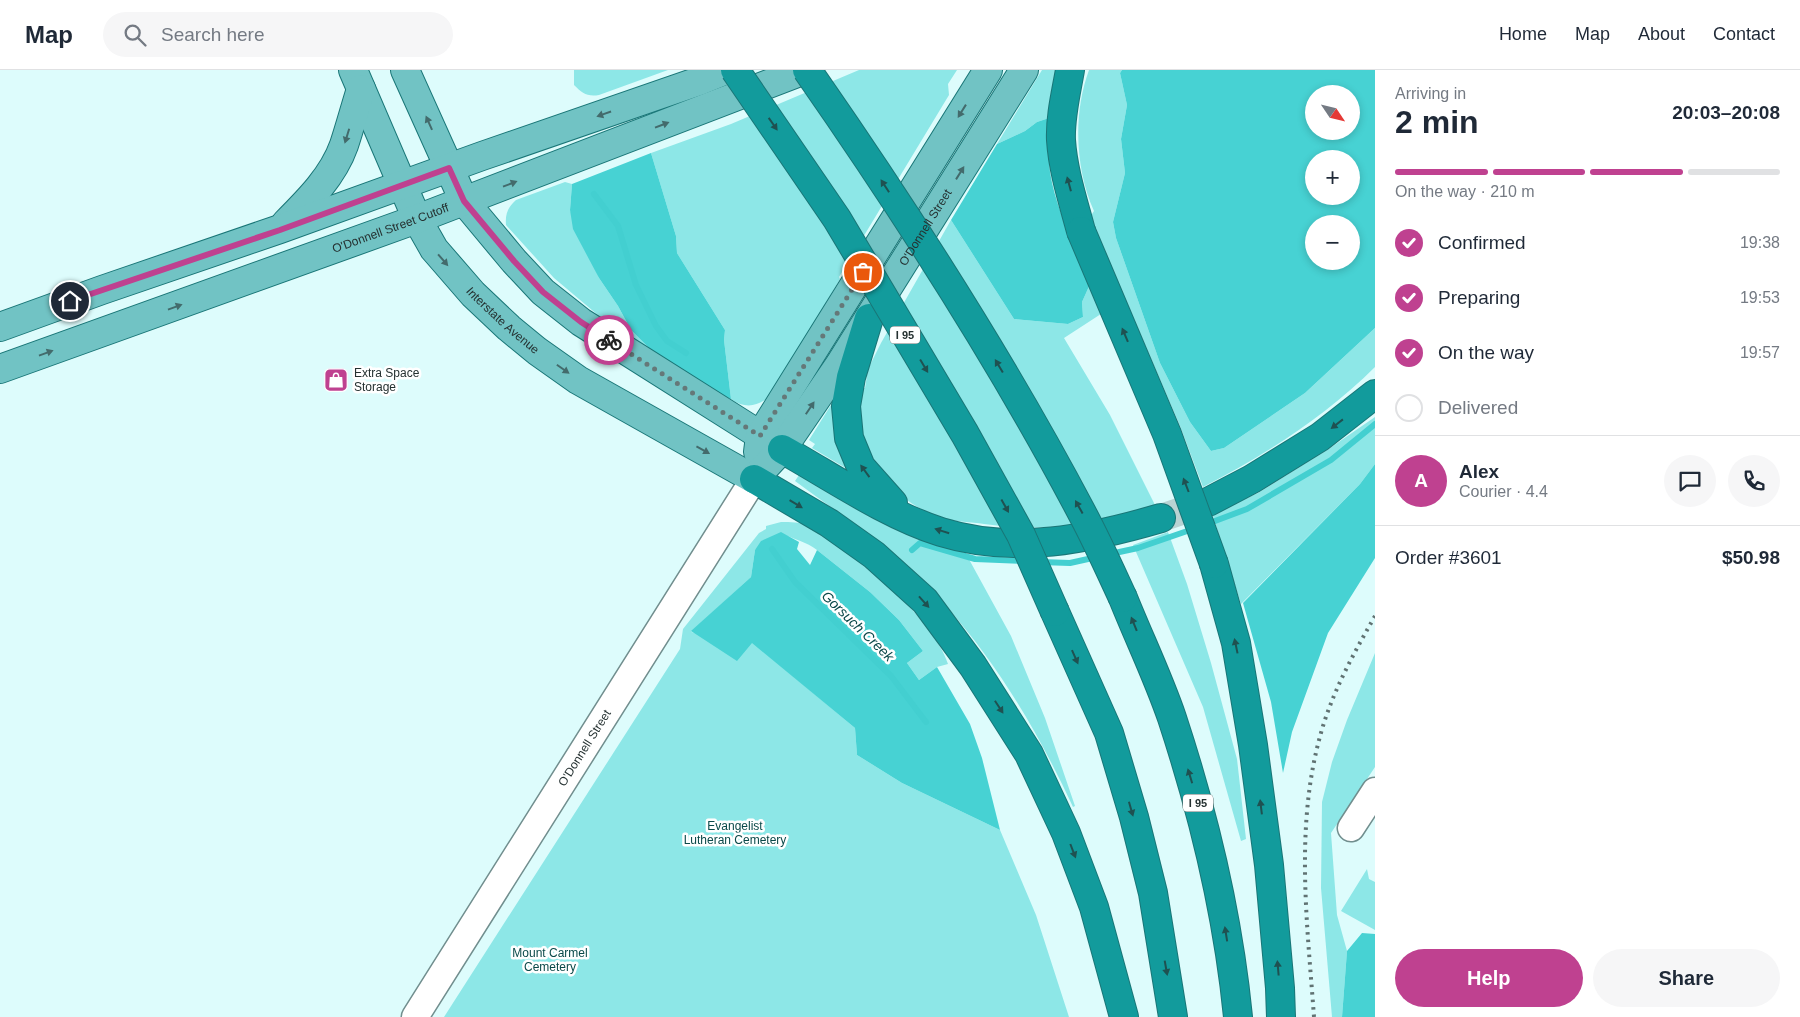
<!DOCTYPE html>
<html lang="en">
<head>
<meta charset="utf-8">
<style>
  :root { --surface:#fff; --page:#f6f6f7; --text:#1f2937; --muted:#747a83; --line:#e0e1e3; --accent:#bf4190 }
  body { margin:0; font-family:Helvetica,sans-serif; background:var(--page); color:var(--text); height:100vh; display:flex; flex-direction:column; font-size:19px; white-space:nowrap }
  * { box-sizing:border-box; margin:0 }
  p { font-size:16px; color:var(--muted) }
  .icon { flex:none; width:28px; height:28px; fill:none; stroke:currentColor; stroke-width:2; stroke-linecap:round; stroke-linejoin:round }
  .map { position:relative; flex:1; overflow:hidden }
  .sheet { display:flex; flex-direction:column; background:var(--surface); width:425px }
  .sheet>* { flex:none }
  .needle { width:32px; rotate:125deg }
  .tools { position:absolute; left:1305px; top:15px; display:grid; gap:10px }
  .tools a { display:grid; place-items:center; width:55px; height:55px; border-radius:50%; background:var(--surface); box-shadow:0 2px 8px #0003; font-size:25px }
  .pin { position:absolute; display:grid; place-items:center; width:42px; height:42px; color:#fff; margin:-21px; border:2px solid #fff; border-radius:50%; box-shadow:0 1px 5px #0007 }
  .courier { position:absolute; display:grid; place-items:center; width:50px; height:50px; margin:-25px; border:4px solid #bf4190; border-radius:50%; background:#fff; color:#222; box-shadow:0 1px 6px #0007 }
  .headline em { font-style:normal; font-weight:800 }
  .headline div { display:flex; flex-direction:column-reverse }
  .headline { display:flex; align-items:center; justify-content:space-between; height:85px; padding:0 20px }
  h1 { font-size:32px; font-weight:800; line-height:38px }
  .bar { display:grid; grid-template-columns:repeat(4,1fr); gap:8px 5px; align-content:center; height:60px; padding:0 20px }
  .bar i { height:6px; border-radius:4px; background:var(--line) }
  .bar .selected { background:var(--accent) }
  .bar p { grid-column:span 4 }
  .line { display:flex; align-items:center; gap:12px; padding:0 20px; border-top:1px solid var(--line) }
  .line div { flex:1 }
  .round { display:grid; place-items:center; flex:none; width:52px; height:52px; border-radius:26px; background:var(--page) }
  ol { padding:0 20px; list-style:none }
  li { display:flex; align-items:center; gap:15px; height:55px }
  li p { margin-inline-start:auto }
  li .icon { padding:5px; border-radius:50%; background:var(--accent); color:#fff; stroke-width:4 }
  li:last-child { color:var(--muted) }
  li i { width:28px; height:28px; border:2px solid var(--line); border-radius:50% }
  .cta { display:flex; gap:10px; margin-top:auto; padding:10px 20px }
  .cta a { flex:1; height:58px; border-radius:30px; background:var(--accent); color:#fff; font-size:20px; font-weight:800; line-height:58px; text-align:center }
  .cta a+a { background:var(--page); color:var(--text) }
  header { display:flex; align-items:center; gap:30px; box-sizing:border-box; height:70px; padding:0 25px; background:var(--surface); border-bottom:1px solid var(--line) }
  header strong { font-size:24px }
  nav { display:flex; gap:28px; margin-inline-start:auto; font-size:18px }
  .search { width:350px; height:45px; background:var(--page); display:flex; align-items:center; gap:12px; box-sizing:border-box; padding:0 18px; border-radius:28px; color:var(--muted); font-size:19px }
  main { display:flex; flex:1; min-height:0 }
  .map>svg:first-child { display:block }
  .green { fill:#8de7e7 }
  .forest { fill:#47d2d3; fill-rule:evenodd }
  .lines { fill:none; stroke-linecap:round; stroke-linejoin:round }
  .stream { stroke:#43cfd0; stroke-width:6 }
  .highway-tunnel { stroke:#b8d3d3; stroke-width:28; stroke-dasharray:28 14; stroke-linecap:butt }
  .minor-casing { stroke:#718e8e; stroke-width:29 }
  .major-casing { stroke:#197677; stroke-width:30 }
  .highway-casing { stroke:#197677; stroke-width:30 }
  .minor { stroke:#fff; stroke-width:26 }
  .major { stroke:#71c3c4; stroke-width:28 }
  .highway { stroke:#129b9c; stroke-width:28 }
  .rail { stroke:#607272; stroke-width:4; stroke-dasharray:2.5 5; stroke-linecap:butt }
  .highway-bridge-casing { stroke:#197677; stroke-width:30; stroke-linecap:butt }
  .highway-bridge { stroke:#129b9c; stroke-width:28 }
  .oneway { fill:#436b6c }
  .oneway2 { fill:#1f5151 }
  .done { stroke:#657878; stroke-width:5; stroke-dasharray:0 9 }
  .route { stroke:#bf4190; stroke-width:6 }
  .labels { text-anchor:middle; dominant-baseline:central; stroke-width:5; stroke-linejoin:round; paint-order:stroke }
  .shield { fill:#fff; stroke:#666f6f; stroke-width:1 }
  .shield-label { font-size:11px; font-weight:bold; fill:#253131 }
  .street-label { font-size:12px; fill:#253131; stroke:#fff }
  .poi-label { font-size:12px; fill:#253131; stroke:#fff; text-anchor:start }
  .park-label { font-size:12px; fill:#0a4949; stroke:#fff }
  .water-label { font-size:14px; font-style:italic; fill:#0b494a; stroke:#fff }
</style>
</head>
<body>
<header>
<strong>Map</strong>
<div class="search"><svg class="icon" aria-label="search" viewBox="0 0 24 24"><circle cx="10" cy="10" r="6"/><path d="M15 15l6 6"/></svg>Search here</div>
<nav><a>Home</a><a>Map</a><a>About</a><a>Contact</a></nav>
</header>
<main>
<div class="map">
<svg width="1375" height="947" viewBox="0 0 1375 947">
  <rect width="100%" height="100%" fill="#ddfcfc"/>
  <!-- green -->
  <path class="green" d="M574,0h94l-69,25c-12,2 -17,-2 -25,-10z
    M859,0h98l-9,14 1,11 -110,182 1,2 -68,115c-12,12 -26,16 -41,5l-7,-59 1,-10 -48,-77 -1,-17 -25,-83 80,-29z
    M1042,0h14l-5,22 -2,26 -12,4 -12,9 -28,13z
    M1089,0h33l-2,3 7,32 -6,34 4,34 -12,49 3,16 44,125 30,59 21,29 13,-3 81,-55 70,-65v39c-49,49 -110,88 -172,120l-23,-61 -90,-209 4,-6c-19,-42 -21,-98 -5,-141z
    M565,112l7,2 -2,26 21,50 8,18 19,28 13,24 19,19 -45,-28 -51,-43 -48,-53c-1,-11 2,-18 10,-25z
    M951,150l63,99 54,5 15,-7 -1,-15 9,-20 13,30 -40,26 46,77 46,92c-11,4 -23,10 -36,13 -9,2 -20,2 -30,4 -36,4 -70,5 -106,0 -13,-2 -28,-2 -41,-6 -40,-11 -74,-49 -82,-89 -3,-13 -2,-27 -1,-41h5l3,-19 13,-26z
    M836,327l13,73 -37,-22 3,-4 -6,-4z
    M1375,347v47l-15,20 -119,120 -29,-91 46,-20 72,-45z
    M801,402l138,73 26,7 46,84 34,82 30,88 -2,1c-34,-73 -74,-141 -127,-201 -14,-15 -27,-30 -42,-43 -35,-30 -73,-55 -109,-82z
    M781,452c9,0 19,0 27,3 40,17 128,97 140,139l-11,3 -18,13 -12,-17 16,-12 -24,-31 -29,-28 -53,-42c-10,-8 -24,-11 -36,-17l-26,17 -4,27 -60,55 61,10 103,86 2,27 45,28 98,47 36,85 33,102h-625l236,-368 3,-20 76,-96 7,-4v-3z
    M1168,462l19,52 24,79 26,96 9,80 -5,2 -38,-134 -70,-162z
    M1375,583v114l-44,66 6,82 10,36 -5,66h-10l-11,-129 1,-86 10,-40 15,-42z
    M1367,799l2,10 6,3v48l-34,-19z"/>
  <!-- forest -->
  <path class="forest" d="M1122,0h253v258l-70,65 -81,55 -13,3 -21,-29 -30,-59 -44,-125 -3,-16 12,-49 -4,-34 6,-34 -7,-32zM1314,24h37v37h-37zM1314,89h37v37h-37zM1314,154h37v37h-37z
    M1049,48c-1,18 -1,36 1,54 6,39 26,75 41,110l-9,20 1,15 -15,7 -54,-5 -63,-99 46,-76 28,-13 12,-9z
    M651,83l25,83 1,17 48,77 -1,10 7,59 -12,-5 -69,-45 -19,-19 -13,-24 -19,-28 -26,-49 -3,-19 2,-26z
    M1375,394v94l-47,75 -36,99 -9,41 -12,-71 -28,-99 117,-119z
    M781,462l18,10 -2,7 13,16 7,-15 53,42 29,28 24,31 -16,12 12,17 18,-13 33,57 12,34 18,72 -98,-47 -45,-28 -2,-27 -103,-85 -15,18 -46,-30 60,-54 4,-27 6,-9z
    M1362,863l13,1v83h-33l5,-66z"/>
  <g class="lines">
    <!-- stream -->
    <path class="stream" d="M594,124l24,32 18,59 20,41 11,15 19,12
      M1207,454l40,-15 84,-49 44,-36
      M772,479l23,33 96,94 35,46
      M912,480l8,-7 55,16 50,2
      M1110,484l28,-6 58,-20
      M1040,492l30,1 27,-6"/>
    <!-- highway-tunnel -->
    <path class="highway-tunnel" d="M1161,448l47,-16"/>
    <!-- minor casing -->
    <g class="minor-casing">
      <g id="minor">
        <path d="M1351,758l24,-37"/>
        <path id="s1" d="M415,947l339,-538"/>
      </g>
    </g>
    <!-- major casing -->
    <g class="major-casing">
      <g id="major">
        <path id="s2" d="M353,0l64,149 17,30 39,45 36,34 28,23 41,29 176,99"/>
        <path d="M405,0l59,131 50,60 29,31 38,30 201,127"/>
        <path d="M286,153c23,-23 47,-47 58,-78 6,-18 11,-37 17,-56"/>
        <path d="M0,257l102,-37 178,-61 202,-73 217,-75 27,-11"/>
        <path id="s3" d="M0,299l417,-150 388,-149"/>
        <path d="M758,382l2,-16 228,-366"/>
        <path id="s4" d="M754,409l28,-30 58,-85 184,-294"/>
      </g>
    </g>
    <!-- highway casing -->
    <g class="highway-casing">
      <path id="highway" d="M1070,0c-4,23 -10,47 -9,70 2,31 12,61 20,91
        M869,248l-18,59 -5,29 3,32 12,29 32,36
        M782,379c50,28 105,66 159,83 74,23 148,7 220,-14
        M754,409l75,44 45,32 51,46 48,65 56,88 37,79 28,74 30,110
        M1208,432l44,-23 68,-42 55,-43
        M1214,494l22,79 17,102 16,120 11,123 1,29
        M1123,528c16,40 35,79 49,120 32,97 56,197 66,299
        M1055,542l54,121 25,84 19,76 20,124"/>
    </g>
    <!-- minor -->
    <use href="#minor" class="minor"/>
    <!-- major -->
    <use href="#major" class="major"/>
    <!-- highway -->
    <use href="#highway" class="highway"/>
    <!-- rail -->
    <path class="rail" d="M1314,947c-7,-97 -20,-196 9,-291 12,-39 32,-75 52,-110"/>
    <!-- highway-bridge casing -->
    <g class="highway-bridge-casing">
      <path id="highway-bridge" d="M735,0l102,149 128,215 56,101 34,77
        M807,0c99,142 194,289 275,443 15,28 28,57 41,85
        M1081,161l86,203 47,130"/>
    </g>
    <!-- highway-bridge -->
    <use href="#highway-bridge" class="highway-bridge"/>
  </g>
  <!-- one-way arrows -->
  <defs><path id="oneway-solid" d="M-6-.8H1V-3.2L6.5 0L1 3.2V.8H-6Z" transform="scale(1.25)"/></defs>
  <g class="oneway">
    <use href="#oneway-solid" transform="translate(962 41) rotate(122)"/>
    <use href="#oneway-solid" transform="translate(604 44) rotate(161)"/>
    <use href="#oneway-solid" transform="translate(429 53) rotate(-114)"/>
    <use href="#oneway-solid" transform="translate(662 55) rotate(-21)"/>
    <use href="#oneway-solid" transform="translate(347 66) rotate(107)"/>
    <use href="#oneway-solid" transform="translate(960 103) rotate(-58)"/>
    <use href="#oneway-solid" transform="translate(510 114) rotate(-21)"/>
    <use href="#oneway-solid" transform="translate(443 190) rotate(49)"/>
    <use href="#oneway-solid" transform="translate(175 237) rotate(-20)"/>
    <use href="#oneway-solid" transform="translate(46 283) rotate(-20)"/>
    <use href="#oneway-solid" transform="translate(563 299) rotate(35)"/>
    <use href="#oneway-solid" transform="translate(810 338) rotate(-56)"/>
    <use href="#oneway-solid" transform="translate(703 380) rotate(29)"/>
  </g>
  <g class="oneway2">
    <use href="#oneway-solid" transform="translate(773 54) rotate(55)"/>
    <use href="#oneway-solid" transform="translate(1069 114) rotate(-105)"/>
    <use href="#oneway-solid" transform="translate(885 116) rotate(-123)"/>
    <use href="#oneway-solid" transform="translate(1125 265) rotate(-113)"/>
    <use href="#oneway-solid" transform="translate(924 296) rotate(59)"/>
    <use href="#oneway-solid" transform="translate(999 296) rotate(-121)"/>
    <use href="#oneway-solid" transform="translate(1337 354) rotate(142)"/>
    <use href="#oneway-solid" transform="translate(865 401) rotate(-126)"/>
    <use href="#oneway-solid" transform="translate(1186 415) rotate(-111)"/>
    <use href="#oneway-solid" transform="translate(796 434) rotate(31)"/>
    <use href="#oneway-solid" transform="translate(1005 436) rotate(61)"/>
    <use href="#oneway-solid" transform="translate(1079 437) rotate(-119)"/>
    <use href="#oneway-solid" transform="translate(942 461) rotate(-163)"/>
    <use href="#oneway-solid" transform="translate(924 532) rotate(48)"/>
    <use href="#oneway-solid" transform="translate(1134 554) rotate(-112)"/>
    <use href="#oneway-solid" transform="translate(1236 576) rotate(-102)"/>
    <use href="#oneway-solid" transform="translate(1075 587) rotate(66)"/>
    <use href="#oneway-solid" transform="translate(999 637) rotate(57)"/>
    <use href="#oneway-solid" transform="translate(1190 706) rotate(-107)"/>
    <use href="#oneway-solid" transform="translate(1261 737) rotate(-97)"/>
    <use href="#oneway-solid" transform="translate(1131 739) rotate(74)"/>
    <use href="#oneway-solid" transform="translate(1073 781) rotate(69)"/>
    <use href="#oneway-solid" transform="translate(1226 864) rotate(-99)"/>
    <use href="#oneway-solid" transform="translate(1166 898) rotate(80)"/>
    <use href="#oneway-solid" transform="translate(1278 898) rotate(-95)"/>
  </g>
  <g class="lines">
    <!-- done -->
    <path class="done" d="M609,270l151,96 103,-164"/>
    <!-- route -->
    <path class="route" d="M70,231l210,-71 169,-62 15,33 50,60 29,31 38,30 28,18"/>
  </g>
  <!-- icons -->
  <defs>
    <g id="shop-square" transform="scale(1.25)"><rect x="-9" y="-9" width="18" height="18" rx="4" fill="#bf4190" stroke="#fff"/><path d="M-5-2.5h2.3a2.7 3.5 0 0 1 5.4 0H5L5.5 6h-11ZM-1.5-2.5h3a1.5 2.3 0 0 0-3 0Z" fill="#fff"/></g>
  </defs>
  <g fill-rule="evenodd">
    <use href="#shop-square" x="336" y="310"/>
  </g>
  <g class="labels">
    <!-- shield labels -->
    <g class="shield">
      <rect x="890" y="256.5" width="30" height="17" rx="4"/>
      <rect x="1183" y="724.5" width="30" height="17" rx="4"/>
    </g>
    <g class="shield-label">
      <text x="905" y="265">I 95</text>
      <text x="1198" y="733">I 95</text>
    </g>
    <!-- street labels -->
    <g class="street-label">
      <text stroke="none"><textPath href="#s4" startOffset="305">O'Donnell Street</textPath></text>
      <text stroke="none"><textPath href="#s3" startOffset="415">O'Donnell Street Cutoff</textPath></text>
      <text stroke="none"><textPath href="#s2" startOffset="296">Interstate Avenue</textPath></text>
      <text stroke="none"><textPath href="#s1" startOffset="318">O'Donnell Street</textPath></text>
    </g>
    <!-- poi labels -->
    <g class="poi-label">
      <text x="354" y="303">Extra Space<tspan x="354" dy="14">Storage</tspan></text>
    </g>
    <!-- park labels -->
    <g class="park-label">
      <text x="735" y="756">Evangelist<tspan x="735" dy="14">Lutheran Cemetery</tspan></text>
      <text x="550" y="883">Mount Carmel<tspan x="550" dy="14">Cemetery</tspan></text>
    </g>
    <!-- water labels -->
    <g class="water-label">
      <text transform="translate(858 556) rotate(44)">Gorsuch Creek</text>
    </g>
  </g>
</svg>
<div class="tools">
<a><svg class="needle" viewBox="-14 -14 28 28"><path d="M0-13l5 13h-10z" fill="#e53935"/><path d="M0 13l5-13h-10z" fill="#747a83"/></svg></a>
<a>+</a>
<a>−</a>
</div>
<div class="pin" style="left:863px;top:202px;background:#ea580c"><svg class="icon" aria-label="bag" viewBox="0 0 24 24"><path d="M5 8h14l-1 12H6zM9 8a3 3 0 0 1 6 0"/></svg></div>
<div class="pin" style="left:70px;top:231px;background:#1f2937"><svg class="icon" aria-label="home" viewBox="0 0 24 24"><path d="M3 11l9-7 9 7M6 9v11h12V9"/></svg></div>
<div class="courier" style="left:609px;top:270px"><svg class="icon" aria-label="bike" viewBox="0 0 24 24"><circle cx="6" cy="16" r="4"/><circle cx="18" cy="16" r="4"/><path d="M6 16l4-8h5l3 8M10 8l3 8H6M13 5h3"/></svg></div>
</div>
<section class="sheet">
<div class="headline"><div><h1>2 min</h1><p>Arriving in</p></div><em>20:03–20:08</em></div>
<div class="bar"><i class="selected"></i><i class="selected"></i><i class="selected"></i><i></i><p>On the way · 210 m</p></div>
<ol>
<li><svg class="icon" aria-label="check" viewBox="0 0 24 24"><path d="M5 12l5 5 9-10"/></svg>Confirmed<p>19:38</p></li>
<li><svg class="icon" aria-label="check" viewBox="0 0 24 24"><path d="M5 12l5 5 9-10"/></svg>Preparing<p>19:53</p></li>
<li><svg class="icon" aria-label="check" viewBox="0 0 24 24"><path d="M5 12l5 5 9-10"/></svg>On the way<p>19:57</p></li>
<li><i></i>Delivered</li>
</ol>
<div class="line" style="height:90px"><b class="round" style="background:var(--accent);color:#fff">A</b><div><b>Alex</b><p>Courier · 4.4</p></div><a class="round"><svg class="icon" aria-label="chat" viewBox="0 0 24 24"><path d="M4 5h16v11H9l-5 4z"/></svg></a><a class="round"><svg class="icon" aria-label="phone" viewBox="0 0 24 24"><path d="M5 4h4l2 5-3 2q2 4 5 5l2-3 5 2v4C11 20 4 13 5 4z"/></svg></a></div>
<div class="line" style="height:65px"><div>Order #3601</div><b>$50.98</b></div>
<div class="cta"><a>Help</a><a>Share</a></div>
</section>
</main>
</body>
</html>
